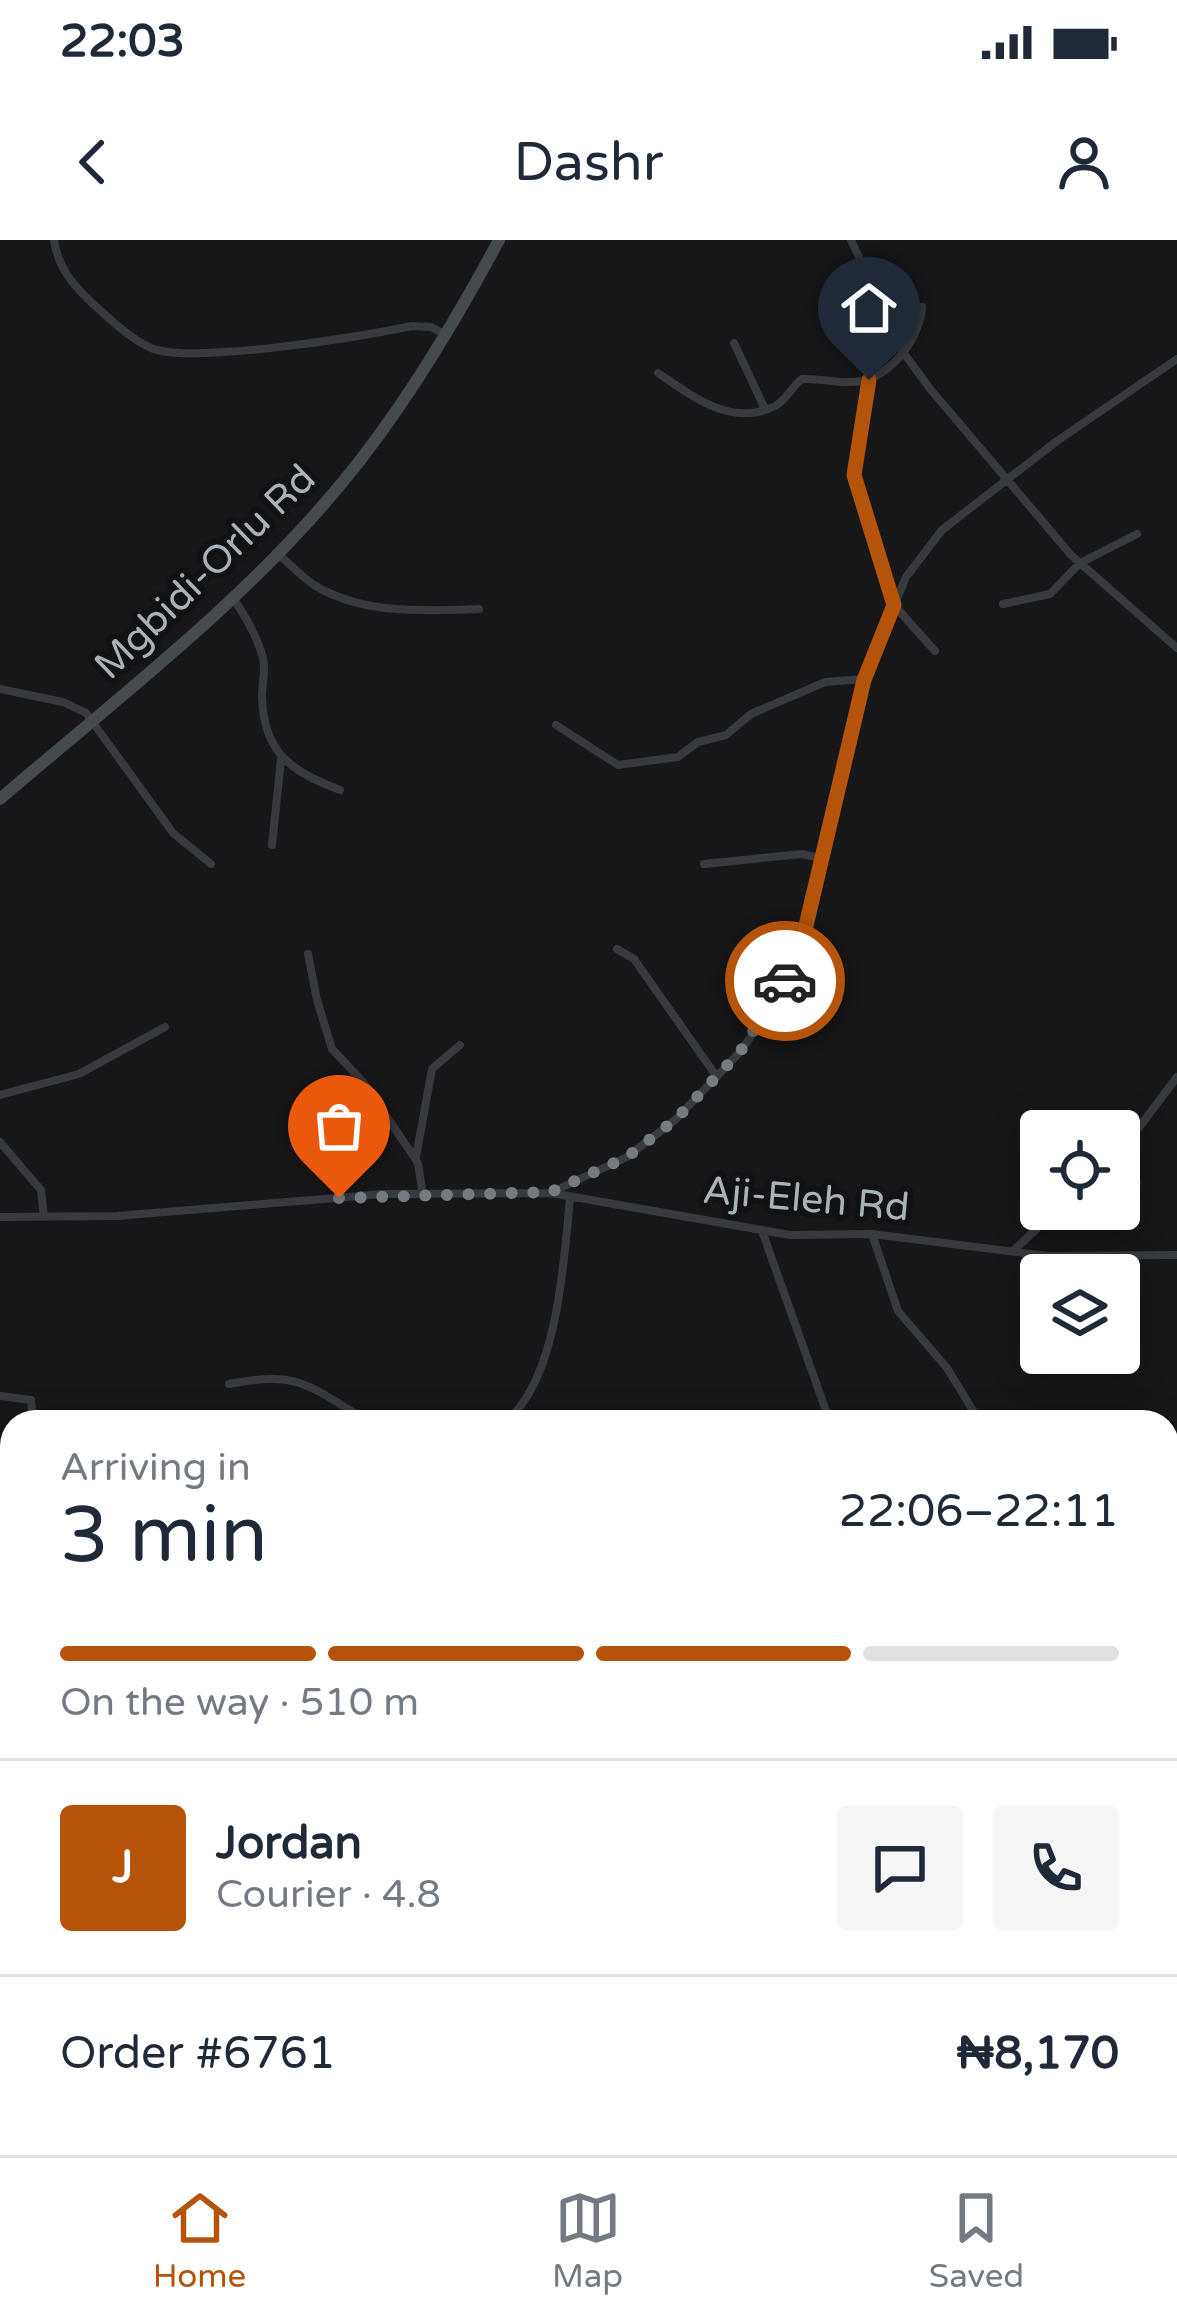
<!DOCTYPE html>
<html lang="en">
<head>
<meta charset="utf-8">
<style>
  :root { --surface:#fff; --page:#f6f6f7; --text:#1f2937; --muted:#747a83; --line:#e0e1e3; --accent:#b45309 }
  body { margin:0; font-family:"Varela Round",sans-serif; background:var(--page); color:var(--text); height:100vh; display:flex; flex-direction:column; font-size:45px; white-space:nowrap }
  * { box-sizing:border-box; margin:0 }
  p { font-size:39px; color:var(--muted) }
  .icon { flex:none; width:66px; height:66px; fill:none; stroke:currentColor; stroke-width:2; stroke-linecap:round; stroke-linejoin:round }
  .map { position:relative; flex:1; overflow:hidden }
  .drawer { position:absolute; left:0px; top:1170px; width:1179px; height:747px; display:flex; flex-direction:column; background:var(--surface); border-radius:36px 36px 0 0; box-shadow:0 6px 30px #0003 }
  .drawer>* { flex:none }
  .tools { position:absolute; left:1020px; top:870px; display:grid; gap:24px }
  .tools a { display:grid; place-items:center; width:120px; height:120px; border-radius:12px; background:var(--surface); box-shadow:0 6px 30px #0003; font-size:60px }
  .pin { position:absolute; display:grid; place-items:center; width:102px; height:102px; color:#fff; margin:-123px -51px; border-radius:50% 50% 50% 0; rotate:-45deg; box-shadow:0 0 12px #0007 }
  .pin .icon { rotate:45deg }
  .courier { position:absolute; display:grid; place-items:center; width:120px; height:120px; margin:-60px; border:9px solid #b45309; border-radius:50%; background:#fff; color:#222; box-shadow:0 3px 15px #0007 }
  .headline em { font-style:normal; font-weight:600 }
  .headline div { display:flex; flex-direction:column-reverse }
  .headline { display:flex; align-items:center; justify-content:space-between; height:204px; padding:0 60px }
  h1 { font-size:78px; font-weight:600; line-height:90px }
  .bar { display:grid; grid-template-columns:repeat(4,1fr); gap:18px 12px; align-content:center; height:144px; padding:0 60px }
  .bar i { height:15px; border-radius:9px; background:var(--line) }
  .bar .current { background:var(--accent) }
  .bar p { grid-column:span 4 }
  .line { display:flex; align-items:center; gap:30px; padding:0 60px; border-top:3px solid var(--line) }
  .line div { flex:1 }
  .round { display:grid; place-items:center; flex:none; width:126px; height:126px; border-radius:12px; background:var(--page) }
  .status { display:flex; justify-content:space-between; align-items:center; height:84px; padding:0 60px; background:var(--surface); direction:ltr }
  .status svg { height:33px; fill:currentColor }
  header { display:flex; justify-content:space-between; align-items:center; height:156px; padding:0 60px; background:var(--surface); font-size:54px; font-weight:600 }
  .menu { display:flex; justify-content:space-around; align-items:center; height:168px; border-top:3px solid var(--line); background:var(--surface); font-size:33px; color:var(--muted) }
  .menu a { display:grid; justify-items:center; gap:6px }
  .menu .current { color:var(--accent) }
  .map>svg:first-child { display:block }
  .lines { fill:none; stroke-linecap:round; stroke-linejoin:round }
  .street { stroke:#373a3e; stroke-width:8 }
  .secondary { stroke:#454a4e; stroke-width:12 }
  .done { stroke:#757c81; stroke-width:12; stroke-dasharray:0 21.6 }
  .route { stroke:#b45309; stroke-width:15 }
  .labels { text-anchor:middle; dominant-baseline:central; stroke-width:12; stroke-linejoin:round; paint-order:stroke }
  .street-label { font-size:39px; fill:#a8b3b9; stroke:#121214 }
</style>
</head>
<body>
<div class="status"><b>22:03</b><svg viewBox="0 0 49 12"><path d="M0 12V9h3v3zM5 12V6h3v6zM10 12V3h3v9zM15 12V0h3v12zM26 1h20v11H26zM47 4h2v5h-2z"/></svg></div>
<header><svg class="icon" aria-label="back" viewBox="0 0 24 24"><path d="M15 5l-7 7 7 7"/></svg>Dashr<svg class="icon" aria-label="person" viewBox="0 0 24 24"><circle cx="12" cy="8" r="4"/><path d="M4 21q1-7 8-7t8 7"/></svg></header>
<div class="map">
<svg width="1177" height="1915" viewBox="0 0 1177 1915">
  <rect width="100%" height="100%" fill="#171719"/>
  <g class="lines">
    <!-- street -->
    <path class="street" d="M54,0c4,27 18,44 37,62 18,16 38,36 60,46 40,17 213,-12 261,-22l19,1 13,7
      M851,0l52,112 28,38 140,165 106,93
      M734,103l31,66
      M658,133c34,23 74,55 117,33 12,-6 16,-19 27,-27 17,-1 34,4 50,3 36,-1 68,-42 70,-75
      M869,139l-15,96 40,130 41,46
      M278,314c12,10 23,22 36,31 49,30 110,26 165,24
      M233,358c13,19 24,38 30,60 3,12 -1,25 -1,38 1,57 30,76 78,94
      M1003,364l47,-10 30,-31 57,-29
      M0,449l63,13 23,11 87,120 38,31
      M556,485l62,40 60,-8 20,-15 28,-7 25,-21 74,-32 39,-3
      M272,605l9,-86
      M704,624l98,-10 18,4
      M617,709l17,10 83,118
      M308,714l9,46 15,49 32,34 54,80 5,34
      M0,855l79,-21 86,-47
      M1036,896l5,42
      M0,902l41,48 3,27
      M1119,914l58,-77
      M416,917l16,-88 28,-24
      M1119,930l18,13
      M552,952l75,-35 48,-37 65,-68 34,-49 26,-52 64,-272 42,-102 36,-47 115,-89 120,-82
      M0,977l117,-1 266,-22 168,-1 239,42 82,-1 176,22 129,-1
      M762,991l68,191
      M872,994l26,77 49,57 33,54
      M1015,1009l43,-40
      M229,1144c72,-15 81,4 141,38
      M0,1156l31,4 2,22
      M488,1182l24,-6
      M515,1182l-3,-6c46,-46 52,-156 58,-219
      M1167,1675l10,2
      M975,1905l4,10"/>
    <!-- secondary -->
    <path class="secondary" d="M0,559c116,-100 243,-196 341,-315 61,-73 113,-160 158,-244"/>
  </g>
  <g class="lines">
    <!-- done -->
    <path class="done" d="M339,958l212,-6 76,-35 48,-37 65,-68 45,-71"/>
    <!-- route -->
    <path class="route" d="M785,741l15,-30 64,-271 30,-75 -40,-130 15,-95"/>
  </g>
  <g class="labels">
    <!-- street labels -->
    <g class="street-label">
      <text transform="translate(205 332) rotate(-44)">Mgbidi-Orlu Rd</text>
      <text transform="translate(806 959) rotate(5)">Aji-Eleh Rd</text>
    </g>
  </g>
</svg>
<div class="tools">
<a><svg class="icon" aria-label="locate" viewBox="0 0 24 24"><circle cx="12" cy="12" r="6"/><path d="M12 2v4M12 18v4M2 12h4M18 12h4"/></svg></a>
<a><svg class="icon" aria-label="layers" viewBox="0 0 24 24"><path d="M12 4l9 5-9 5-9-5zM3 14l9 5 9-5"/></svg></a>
</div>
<div class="pin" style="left:339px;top:958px;background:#ea580c"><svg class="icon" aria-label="bag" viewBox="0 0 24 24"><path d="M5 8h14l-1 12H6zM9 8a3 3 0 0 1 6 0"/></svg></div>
<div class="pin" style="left:869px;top:140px;background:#1f2937"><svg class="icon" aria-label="home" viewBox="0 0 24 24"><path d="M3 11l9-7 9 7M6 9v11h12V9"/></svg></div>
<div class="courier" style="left:785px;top:741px"><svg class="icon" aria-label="car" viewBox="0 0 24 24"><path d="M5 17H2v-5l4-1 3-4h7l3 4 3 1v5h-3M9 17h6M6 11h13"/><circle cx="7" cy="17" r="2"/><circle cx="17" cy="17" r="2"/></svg></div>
<section class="drawer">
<div class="headline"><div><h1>3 min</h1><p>Arriving in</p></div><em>22:06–22:11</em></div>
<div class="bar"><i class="current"></i><i class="current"></i><i class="current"></i><i></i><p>On the way · 510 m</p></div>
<div class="line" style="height:216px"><b class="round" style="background:var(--accent);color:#fff">J</b><div><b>Jordan</b><p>Courier · 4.8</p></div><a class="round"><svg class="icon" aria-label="chat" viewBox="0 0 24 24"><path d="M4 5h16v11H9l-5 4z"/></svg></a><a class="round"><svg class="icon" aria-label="phone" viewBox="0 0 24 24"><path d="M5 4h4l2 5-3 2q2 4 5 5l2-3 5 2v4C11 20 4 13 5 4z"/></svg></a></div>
<div class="line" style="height:156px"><div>Order #6761</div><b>₦8,170</b></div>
</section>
</div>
<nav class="menu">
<a class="current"><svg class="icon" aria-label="home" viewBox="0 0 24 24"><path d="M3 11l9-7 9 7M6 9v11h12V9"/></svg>Home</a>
<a><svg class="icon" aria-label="map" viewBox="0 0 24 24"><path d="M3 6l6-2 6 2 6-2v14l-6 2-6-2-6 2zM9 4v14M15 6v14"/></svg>Map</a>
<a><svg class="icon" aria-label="saved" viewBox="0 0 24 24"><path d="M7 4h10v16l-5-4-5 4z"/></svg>Saved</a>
</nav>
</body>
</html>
